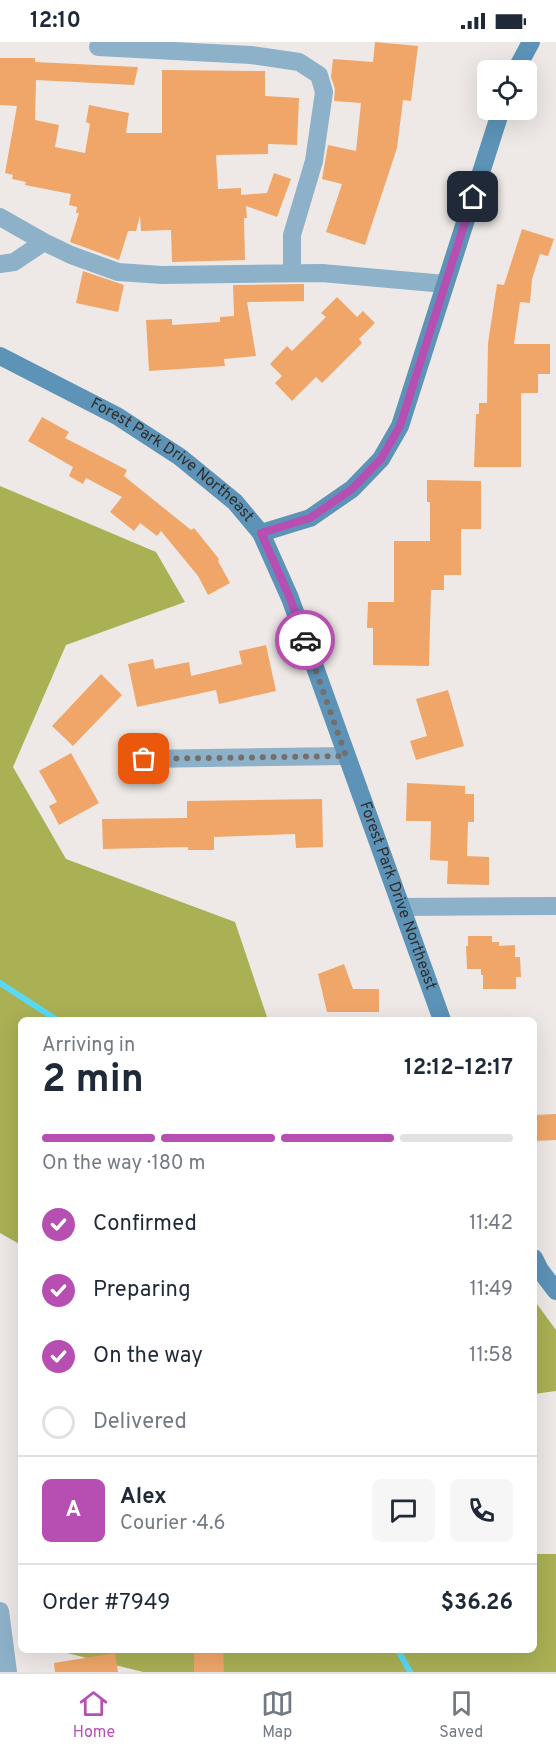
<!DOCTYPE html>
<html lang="en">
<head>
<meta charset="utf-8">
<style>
  :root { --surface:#fff; --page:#f6f6f7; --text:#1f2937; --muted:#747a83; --line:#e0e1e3; --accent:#b74fb2 }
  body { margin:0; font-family:Overpass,sans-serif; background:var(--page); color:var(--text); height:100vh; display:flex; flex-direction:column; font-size:22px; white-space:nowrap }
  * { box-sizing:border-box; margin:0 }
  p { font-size:20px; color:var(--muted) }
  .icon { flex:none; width:33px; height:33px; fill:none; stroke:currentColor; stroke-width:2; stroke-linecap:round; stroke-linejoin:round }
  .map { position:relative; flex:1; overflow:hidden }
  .details { position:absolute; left:18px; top:975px; width:519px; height:636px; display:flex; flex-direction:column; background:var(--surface); border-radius:9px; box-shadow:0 6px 24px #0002 }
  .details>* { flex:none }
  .buttons { position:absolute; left:477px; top:18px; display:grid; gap:12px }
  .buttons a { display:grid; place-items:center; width:60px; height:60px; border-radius:9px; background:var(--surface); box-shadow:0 6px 24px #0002; font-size:30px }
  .pin { position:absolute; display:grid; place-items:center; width:51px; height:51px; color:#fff; margin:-26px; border-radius:12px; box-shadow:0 3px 9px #0006 }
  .courier { position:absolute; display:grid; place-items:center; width:60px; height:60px; margin:-30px; border:4px solid #b74fb2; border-radius:50%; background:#fff; color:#222; box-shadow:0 2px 8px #0007 }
  .summary em { font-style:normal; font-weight:700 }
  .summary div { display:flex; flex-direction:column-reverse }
  .summary { display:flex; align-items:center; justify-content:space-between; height:102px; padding:0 24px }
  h1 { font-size:39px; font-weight:700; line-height:45px }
  .bar { display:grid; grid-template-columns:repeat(4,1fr); gap:9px 6px; align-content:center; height:72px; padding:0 24px }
  .bar i { height:8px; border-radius:4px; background:var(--line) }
  .bar .active { background:var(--accent) }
  .bar p { grid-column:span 4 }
  .line { display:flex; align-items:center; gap:15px; padding:0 24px; border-top:2px solid var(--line) }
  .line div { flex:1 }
  .round { display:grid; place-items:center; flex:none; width:63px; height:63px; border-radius:9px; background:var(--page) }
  ol { padding:0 24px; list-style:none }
  li { display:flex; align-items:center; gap:18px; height:66px }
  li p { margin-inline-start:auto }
  li .icon { padding:6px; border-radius:50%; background:var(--accent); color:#fff; stroke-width:4 }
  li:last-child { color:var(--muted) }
  li i { width:33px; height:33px; border:3px solid var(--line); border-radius:50% }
  .status { display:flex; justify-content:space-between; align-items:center; height:42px; padding:0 30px; background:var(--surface); direction:ltr }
  .status svg { height:16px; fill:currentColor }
  .tabs { display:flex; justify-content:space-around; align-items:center; height:84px; border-top:2px solid var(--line); background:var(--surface); font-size:16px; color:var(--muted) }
  .tabs a { display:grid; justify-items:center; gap:3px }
  .tabs .active { color:var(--accent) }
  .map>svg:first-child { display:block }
  .forest { fill:#aab054 }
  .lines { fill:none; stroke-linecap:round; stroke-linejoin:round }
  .stream { stroke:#59d9f3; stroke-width:6 }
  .building { fill:#f0a669 }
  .street { stroke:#8db1c9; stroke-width:18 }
  .secondary { stroke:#5c93b7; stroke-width:18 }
  .done { stroke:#726f6e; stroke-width:6; stroke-dasharray:0 10.8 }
  .route { stroke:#b74fb2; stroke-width:8 }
  .labels { text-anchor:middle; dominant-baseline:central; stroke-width:4.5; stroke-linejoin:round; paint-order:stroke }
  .street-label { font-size:16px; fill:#302e2d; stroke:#fff }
</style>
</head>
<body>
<div class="status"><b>12:10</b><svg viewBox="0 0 49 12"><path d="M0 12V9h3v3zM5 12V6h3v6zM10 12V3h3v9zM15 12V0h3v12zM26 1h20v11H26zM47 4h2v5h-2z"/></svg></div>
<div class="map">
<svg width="556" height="1630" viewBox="0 0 556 1630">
  <rect width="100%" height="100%" fill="#eee9e6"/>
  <!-- forest -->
  <path class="forest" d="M0,444l156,66 29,50 -119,43 -53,122 53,92 169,63 33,98h-247v225l-21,-12z
    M534,1258l22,30v61l-22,3z
    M534,1512h22v118h-413l-88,-22h479z"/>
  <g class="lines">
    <!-- stream -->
    <path class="stream" d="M0,941l57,37
      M398,1608l12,22"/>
  </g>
  <!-- building -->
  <path class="building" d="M375,0l43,4 -7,55 -8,-1 -6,48 -32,97 -39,-13 16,-48 -20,-5 6,-34 28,6 5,-48 -27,-2 1,-12 -4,-12 2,-18 40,3z
    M0,16h35v4l103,5 -4,18 -98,-5 -1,40 24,5 -4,22 30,6 5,-29 -4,-2 3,-17 40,8 -3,20h36v-63l103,1v25l34,2 -2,47 -29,-1v10l-52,1 2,34 23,-1v7l26,-2 7,-20 17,6 -14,38 -31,-11 1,12h-3l1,42 -73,2 -1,-32 -30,1 -1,-16 -4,16h-8l-9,29 -49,-18 9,-29h-3l1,-6 -8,-2 2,-11 -46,-9 1,-3 -14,-3 1,-4 -8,-2 12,-67 -17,-1z
    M522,187l32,10 -6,17 -8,-2 -8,25 -2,24 -10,-1 -6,42h36v30h-12v19h-17v74h-47l2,-53h3v-11h8l1,-60 9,-59 7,1z
    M83,229l41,14 -6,27 -42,-9z
    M304,242v17l-57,1 9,54 -32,3 1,7 -76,5 -3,-51 26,-1v6l48,-3v-5l14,-1 -1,-31z
    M337,255l20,20 6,-6 12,12 -16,16 3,4 -40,40 -6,-6 -24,24 -17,-18 7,-7 -12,-12 17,-18 5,5 34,-34 -5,-4z
    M42,375l27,15 -4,6 62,32 -3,6 67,54 3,-2 25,31 -1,2 12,22 -22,12 -10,-19 -37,-45 -4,5 -17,-13 -6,8 -24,-19 12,-15 -36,-19 -3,6 -14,-8 4,-9 -45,-26z
    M427,438l54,1v48h-20v46h-17v15h-13l-2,76 -56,-1v-37h-6l1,-26h26v-61h36v-39h-3z
    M266,603l10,46 -57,13 -3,-14 -79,17 -9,-43 25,-5 2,10 34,-7 2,14 51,-12 -3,-13z
    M101,632l21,21 -49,51 -21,-20z
    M448,648l16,56 -48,14 -6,-19 17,-5 -11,-37z
    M71,711l28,50 -40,22 -10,-19 8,-4 -18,-31z
    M407,741l58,3v8h9v28h-6l-1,34 22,1v28l-42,-1 1,-23 -18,-1 1,-39h-25z
    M322,757l1,48 -27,1 -1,-14 -81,3v13h-26v-3l-85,2 -1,-30 85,-1v-17z
    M468,894h24v6h7v4l16,-1v12h5l1,20h-5v12h-33v-14h-2v-6h-14l-1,-23h2z
    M344,922l9,25h26v23h-52l-9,-38z
    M556,1072v26l-22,1v-26z
    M194,1609h29l1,21h-30z
    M115,1611l3,19h-63l-1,-9z"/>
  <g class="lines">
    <!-- street -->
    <path class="street" d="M98,5l153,8 48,7 20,13 5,17 -10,69 -22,74v38
      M0,175l44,25 27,13 47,17 44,3 160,-2 123,11
      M0,222l14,-2 30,-20
      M144,717l202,-3
      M401,865l155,-1
      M0,1569l8,61"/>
    <!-- secondary -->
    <g class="secondary">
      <path d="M516,28l15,-28"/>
      <path id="s1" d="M0,314l117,60 63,41 55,45 26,31 29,65 152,422"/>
      <path d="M261,491l49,-15 42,-29 29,-30 19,-33 101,-316"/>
      <path d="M534,1216l6,12 16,21"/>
    </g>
  </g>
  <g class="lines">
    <!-- done -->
    <path class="done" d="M144,717l202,-3 -41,-116"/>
    <!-- route -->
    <path class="route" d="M305,598l-15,-42 -29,-65 49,-15 42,-29 29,-30 19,-33 73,-229"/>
  </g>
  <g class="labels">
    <!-- street labels -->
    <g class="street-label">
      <text stroke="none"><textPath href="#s1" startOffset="202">Forest Park Drive Northeast</textPath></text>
      <text stroke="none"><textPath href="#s1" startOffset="706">Forest Park Drive Northeast</textPath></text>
    </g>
  </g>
</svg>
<div class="buttons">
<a><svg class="icon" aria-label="locate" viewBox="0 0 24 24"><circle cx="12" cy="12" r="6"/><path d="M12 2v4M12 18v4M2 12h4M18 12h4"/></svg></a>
</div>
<div class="pin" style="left:144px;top:717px;background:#ea580c"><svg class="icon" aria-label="bag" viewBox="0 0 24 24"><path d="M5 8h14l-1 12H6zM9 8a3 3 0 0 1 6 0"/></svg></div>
<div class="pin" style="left:473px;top:155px;background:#1f2937"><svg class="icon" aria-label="home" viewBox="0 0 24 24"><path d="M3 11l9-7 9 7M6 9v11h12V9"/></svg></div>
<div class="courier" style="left:305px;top:598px"><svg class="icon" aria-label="car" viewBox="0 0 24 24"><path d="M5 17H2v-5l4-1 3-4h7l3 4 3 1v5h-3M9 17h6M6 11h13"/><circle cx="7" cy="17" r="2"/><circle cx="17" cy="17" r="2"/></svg></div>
<section class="details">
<div class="summary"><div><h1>2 min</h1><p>Arriving in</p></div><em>12:12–12:17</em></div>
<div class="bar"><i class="active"></i><i class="active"></i><i class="active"></i><i></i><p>On the way · 180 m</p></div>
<ol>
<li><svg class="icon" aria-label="check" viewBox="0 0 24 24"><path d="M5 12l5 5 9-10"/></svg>Confirmed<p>11:42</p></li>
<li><svg class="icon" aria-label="check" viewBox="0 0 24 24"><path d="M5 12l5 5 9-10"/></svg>Preparing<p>11:49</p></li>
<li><svg class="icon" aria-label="check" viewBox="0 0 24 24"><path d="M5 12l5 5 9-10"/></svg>On the way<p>11:58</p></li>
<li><i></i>Delivered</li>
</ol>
<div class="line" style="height:108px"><b class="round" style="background:var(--accent);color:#fff">A</b><div><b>Alex</b><p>Courier · 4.6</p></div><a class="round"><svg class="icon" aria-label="chat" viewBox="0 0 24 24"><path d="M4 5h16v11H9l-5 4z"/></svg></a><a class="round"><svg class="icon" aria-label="phone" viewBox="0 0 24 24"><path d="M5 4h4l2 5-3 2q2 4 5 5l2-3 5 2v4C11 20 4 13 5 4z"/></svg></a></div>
<div class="line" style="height:78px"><div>Order #7949</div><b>$36.26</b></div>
</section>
</div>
<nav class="tabs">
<a class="active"><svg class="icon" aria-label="home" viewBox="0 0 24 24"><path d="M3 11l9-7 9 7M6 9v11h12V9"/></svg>Home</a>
<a><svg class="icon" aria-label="map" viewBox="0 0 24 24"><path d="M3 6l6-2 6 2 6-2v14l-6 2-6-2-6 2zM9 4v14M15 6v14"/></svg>Map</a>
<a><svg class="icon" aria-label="saved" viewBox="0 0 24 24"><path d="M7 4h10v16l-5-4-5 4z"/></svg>Saved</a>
</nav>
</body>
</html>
